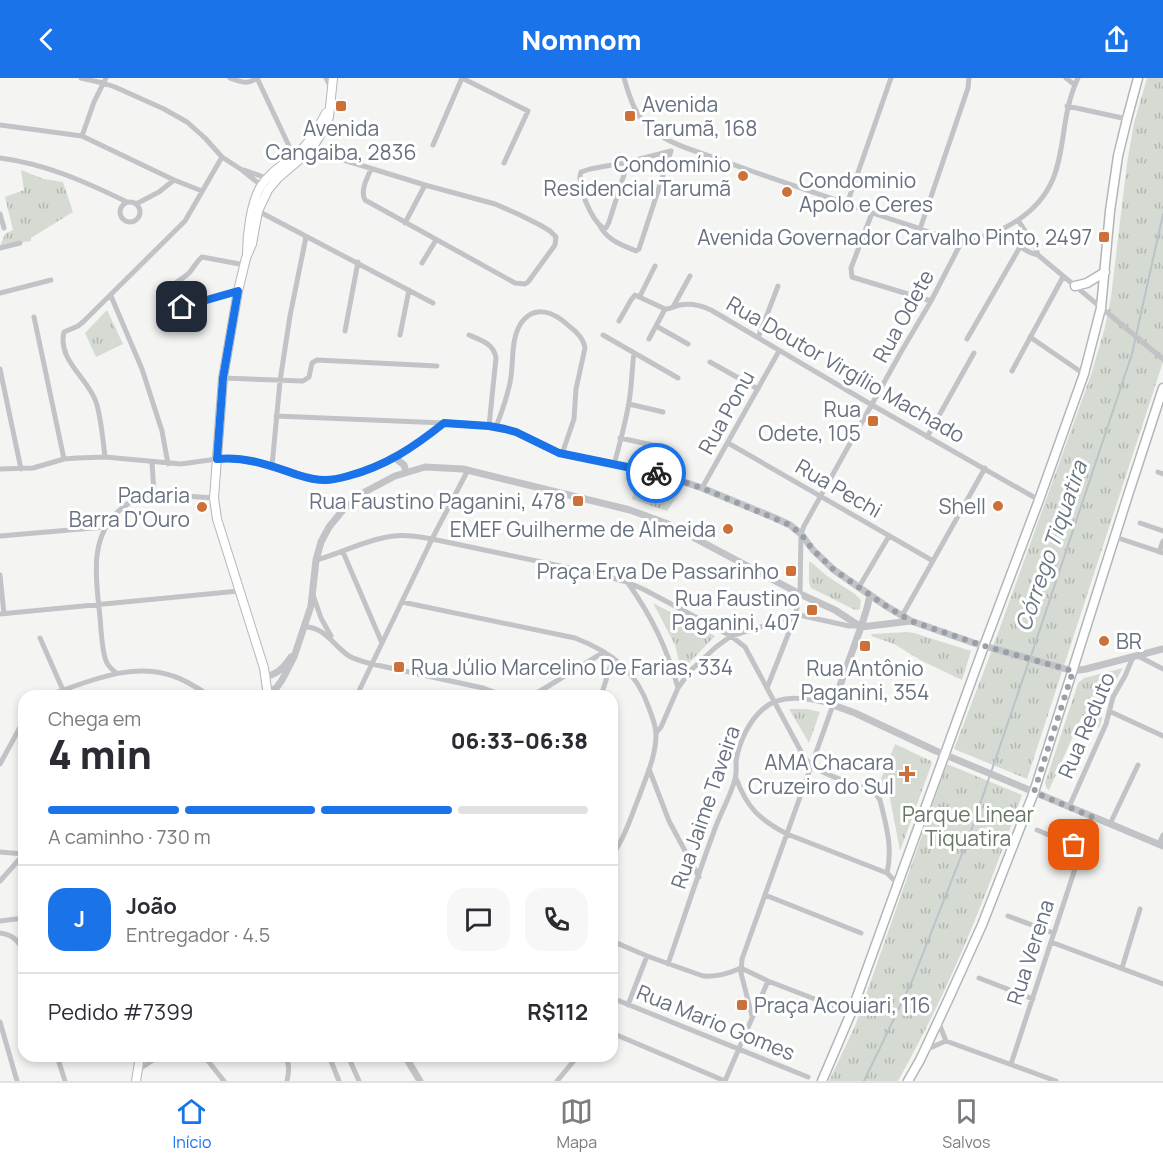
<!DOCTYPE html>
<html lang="pt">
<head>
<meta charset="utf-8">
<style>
  :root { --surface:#fff; --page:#f7f7f7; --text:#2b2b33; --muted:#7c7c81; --line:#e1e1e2; --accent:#1a73e8 }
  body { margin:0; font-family:Manrope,sans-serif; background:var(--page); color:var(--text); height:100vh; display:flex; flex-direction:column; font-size:22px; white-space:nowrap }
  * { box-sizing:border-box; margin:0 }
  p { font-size:20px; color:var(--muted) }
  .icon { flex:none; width:33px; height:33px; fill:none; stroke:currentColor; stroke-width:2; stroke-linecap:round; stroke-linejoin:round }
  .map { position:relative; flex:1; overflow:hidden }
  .sheet { position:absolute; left:18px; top:612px; width:600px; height:372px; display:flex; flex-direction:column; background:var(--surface); border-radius:18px; box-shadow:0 3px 9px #0003 }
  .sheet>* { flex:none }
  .pin { position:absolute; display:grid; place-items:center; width:51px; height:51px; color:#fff; margin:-26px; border-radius:12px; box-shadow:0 3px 9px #0006 }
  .courier { position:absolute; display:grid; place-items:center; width:60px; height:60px; margin:-30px; border:4px solid #1a73e8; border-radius:50%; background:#fff; color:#222; box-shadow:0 2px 8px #0007 }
  .headline em { font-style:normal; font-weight:800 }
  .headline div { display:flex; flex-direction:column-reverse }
  .headline { display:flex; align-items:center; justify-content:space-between; height:102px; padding:0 30px }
  h1 { font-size:39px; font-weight:800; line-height:45px }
  .bar { display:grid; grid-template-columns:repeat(4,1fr); gap:9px 6px; align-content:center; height:72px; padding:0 30px }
  .bar i { height:8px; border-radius:4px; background:var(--line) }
  .bar .selected { background:var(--accent) }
  .bar p { grid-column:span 4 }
  .line { display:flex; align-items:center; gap:15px; padding:0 30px; border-top:2px solid var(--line) }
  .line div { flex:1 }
  .round { display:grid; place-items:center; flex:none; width:63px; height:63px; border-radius:18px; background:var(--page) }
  header { display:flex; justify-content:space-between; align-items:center; height:78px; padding:0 30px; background:var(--accent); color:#fff; font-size:27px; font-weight:800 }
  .tabs { display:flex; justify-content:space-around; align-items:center; height:84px; border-top:2px solid var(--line); background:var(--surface); font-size:16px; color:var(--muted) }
  .tabs a { display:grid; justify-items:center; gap:3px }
  .tabs .selected { color:var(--accent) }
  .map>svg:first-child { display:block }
  .grass { fill:url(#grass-tufts) }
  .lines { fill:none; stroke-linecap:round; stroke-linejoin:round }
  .stream { stroke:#bbc2c8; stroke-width:2 }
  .secondary-casing { stroke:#b3b6bb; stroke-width:10 }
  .primary-casing { stroke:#b2b5b9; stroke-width:11 }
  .minor { stroke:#c1c3c6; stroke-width:5 }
  .tertiary { stroke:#c1c3c6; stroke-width:7 }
  .secondary { stroke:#fff; stroke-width:8 }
  .primary { stroke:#fff; stroke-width:8 }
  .done { stroke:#989fa7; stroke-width:6; stroke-dasharray:0 10.8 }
  .route { stroke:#1a73e8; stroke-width:8 }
  .poi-dot { fill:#cc713a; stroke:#fff; stroke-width:2 }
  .labels { text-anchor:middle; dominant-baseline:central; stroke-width:6; stroke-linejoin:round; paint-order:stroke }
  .poi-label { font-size:21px; fill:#67717f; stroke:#fff; text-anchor:end }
  .street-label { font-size:21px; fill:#67717f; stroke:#fff }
  .park-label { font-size:21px; fill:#667765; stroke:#fff }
  .water-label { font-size:22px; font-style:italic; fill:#697882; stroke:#fff }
</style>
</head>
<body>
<header><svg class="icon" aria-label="back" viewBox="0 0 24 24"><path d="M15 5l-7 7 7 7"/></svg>Nomnom<svg class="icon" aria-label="share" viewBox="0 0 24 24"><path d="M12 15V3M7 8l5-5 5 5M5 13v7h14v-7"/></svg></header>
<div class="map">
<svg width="1163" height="1003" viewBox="0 0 1163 1003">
  <defs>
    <pattern id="grass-tufts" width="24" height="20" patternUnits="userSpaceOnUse" patternTransform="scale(1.5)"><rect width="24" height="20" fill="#d5dbd3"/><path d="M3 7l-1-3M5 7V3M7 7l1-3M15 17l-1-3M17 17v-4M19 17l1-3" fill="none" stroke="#b1b6b0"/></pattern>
  </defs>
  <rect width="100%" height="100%" fill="#f4f5f2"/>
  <!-- grass -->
  <path class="grass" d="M1147,0h16v284l-136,417 -73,-30 36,-94 101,-280 14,-48 6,-30 16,-134 7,-40z
    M21,92l23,9 19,3 10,30 -42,26v3l-31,5 5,-12 8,-4 -8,-33 19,-7z
    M107,232l16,34 -27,13 -11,-24z
    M638,400l43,13 -14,20 -35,-12z
    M809,484h2l16,14 28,18 6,6 -1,9 -5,1 -44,-22 -2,-5z
    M653,525l62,33 -32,33 -3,-3 -5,-21z
    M907,554l7,1 57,18 -9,29 -40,-19 -28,-17 -23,-8 1,-2z
    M1123,590l-21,38v13l-3,9 -17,-12 -33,74 -2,-1 -2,-6 33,-100 6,-5z
    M789,631h18l13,3 -11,31z
    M895,666l36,17 1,2 -32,88 -11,-58 -5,-6 -5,-3z
    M947,686l75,31c-15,42 -30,84 -47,125 -22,55 -48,109 -77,161h-69l26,-55z"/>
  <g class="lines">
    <!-- stream -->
    <path class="stream" d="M1031,578l101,-302 31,-140
      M864,1003l49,-102 58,-148 58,-170"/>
    <!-- secondary casing -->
    <g class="secondary-casing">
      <path id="secondary" d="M247,176c0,-20 4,-52 14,-68 10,-16 29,-25 42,-38 10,-10 16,-22 23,-35
        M268,618l-4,-28 -47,-149 -3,-21 9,-120 15,-87 8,-33 6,-14 6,-33 10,-21 10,-12 33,-28 13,-21 5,-12 4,-39
        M136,1003l4,-25"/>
    </g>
    <!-- primary casing -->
    <g class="primary-casing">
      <path id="primary" d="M1075,208l12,-3 18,-11
        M822,1003l29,-68 133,-367 55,-146 45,-126 17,-66 9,-97 8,-55 9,-37 11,-41
        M908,1003l12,-21 29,-62 33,-73 52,-133 95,-300 34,-104"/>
    </g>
    <!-- minor -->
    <path class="minor" d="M81,0l22,5 12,4 49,22 23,13 18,16 17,19 20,13 20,16
      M230,0c10,4 18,7 27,0
      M257,0l33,70
      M326,0l5,10
      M462,0l66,33 -24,52
      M624,0c6,21 12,41 31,54 19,14 44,20 66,28 43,16 86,30 129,45 22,8 43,15 65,22 15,6 32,12 48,12 19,0 40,-9 55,-19 57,-38 35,-89 60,-142
      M1066,0l9,7
      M1067,28l60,13
      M0,47l82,11 92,44 28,11
      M82,58l12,-34 12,-24
      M433,67l29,-67
      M311,72l114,35 70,19 23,10 22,11 10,6 6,6 -1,8 -27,37 -3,2 -10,-1 -150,-83c-5,-10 2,-21 6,-31
      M0,80c46,6 86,24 127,44
      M628,84l-19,60 -3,6h-3c-11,-8 -27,-42 -22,-56l9,-3 38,-7 43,-11
      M244,92l25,9
      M120 134a10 10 0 1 1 20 0a10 10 0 1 1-20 0Z
      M136,126l23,-12 15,-12
      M847,126l44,-126
      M258,133l175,92
      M872,135l-21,55 1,9 79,24
      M0,136l4,14
      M1018,142l17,26 3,9
      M405,145l20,-38
      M600,148c7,14 22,19 36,25l3,-2 32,-98
      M920,151l48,-141 1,-10
      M1000,152c12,9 23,22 38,25l125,104
      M0,170l20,-5
      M422,185l14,-23
      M238,213l-60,16 -4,-1 -6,-14c4,-10 15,-12 22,-20 4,-5 7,-11 12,-15l43,8
      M0,215l51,-13
      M111,218l31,73 20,62 6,33
      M640,218l15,-30
      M673,229l17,-31
      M34,239l30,142
      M619,243l12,-21 4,-5 30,14c5,0 10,-3 15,-4 10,-2 22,1 31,5l161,95 167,95
      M656,248l32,18
      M345,253l13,-69
      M400,257l9,-45
      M469,257c12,5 25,9 27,23l-7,68
      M603,257l75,43
      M1030,259l54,37
      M758,260l20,-52
      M649,261l16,-30
      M967,261l53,-92 9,-10
      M710,284l48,27
      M0,291l21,100
      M1012,293l51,-94
      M223,300l80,3 6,-4 3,-14 5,-3 120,6
      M629,326l34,8
      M276,338l168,7
      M496,349c5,-13 10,-27 13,-40 6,-21 0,-45 12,-64 14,-20 34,-10 48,3 8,6 15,13 16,22l-9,41 -2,30 -12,35
      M927,359l47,-84
      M620,360l37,8
      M728,365l205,118
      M105,379c-2,-16 -4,-41 -9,-55 -8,-24 -39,-42 -32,-70l14,-6 5,-4 102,-101 37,-64
      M152,384l2,32
      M614,387c6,-23 13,-46 16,-70 2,-14 2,-28 4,-42
      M272,388l8,-85 10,-65 16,-79
      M0,391l33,-1 31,-9 13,-1 28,-1 76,7 36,-5
      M1158,394l5,2
      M702,410l77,-137
      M1140,445l23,8
      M0,458l105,-9
      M1115,459l48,16
      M343,474l39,91
      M1159,474l4,-11
      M316,482c26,-7 51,-21 78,-24 13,-2 25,1 38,3l162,34 33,9 18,8 86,46 14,11 59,110c15,19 44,24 66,33l6,4 4,6c6,25 13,47 7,73
      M0,497l4,39
      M628,505c24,34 39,65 50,105
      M859,509l30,-51
      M313,517l8,23 10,18
      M402,524l173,36c36,14 61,32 74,70 3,9 7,17 7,27 0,21 -10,42 -17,62 -8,19 -14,41 -27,58
      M0,536l239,-23
      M902,538l83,-148
      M304,549c20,-1 30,19 45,29 7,4 15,6 23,8l111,24 22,8
      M40,560l23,52
      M1138,578l25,13
      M116,595c-3,-3 -7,-6 -9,-10 -5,-9 -6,-34 -7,-46 -4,-37 -12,-81 21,-108 9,-8 21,-13 33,-15l60,4
      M767,610l28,-71 5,-23 1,-60 3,-8 97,-174 30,-51 32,-62
      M357,617l75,-156 36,-69
      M46,618c40,-13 84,-35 127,-20 13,4 26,13 37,20
      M532,618l72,-44
      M601,618l12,-38
      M1109,633l54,25
      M656,655l5,-6 17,-39 12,-17 26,-24 15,-11 68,-21 50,11h9
      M0,686l24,-44
      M649,691l20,52 30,56
      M736,700c11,30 23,41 51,56l100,39 11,11
      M1069,729l37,-83 7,-27 12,-21 8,-19
      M1110,746l28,-59
      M1037,752l45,19
      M1159,766l4,-9
      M0,774l24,2
      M0,803l24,-27
      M765,817l96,38
      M1008,838l45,17
      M0,843l24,-3
      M0,855c13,2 18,7 24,19
      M612,863l35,15 56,20c14,1 25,-2 38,-8
      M1051,864l112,42
      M668,886c16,-46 31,-93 48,-138 6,-16 15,-31 19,-47 2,-6 1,-12 1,-18 3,-19 13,-40 27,-52 19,-17 48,-10 70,-4l-91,254 -1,14 11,43
      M741,890l27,13 83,32
      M1122,890l18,-59
      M979,900l54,21
      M612,920l196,79
      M628,927l19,-49
      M938,943l8,20
      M0,944l17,59
      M612,955l113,48
      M925,972l21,-9 110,40
      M57,978l8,25
      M204,978l20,25
      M285,978c5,8 4,16 2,25
      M329,978l10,25
      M348,978l11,25
      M1011,986l81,-247
      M138,992l21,-14
      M557,1003l16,-19 3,-6
      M725,1003l43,-100"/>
    <!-- tertiary -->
    <path class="tertiary" d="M395,380l9,7 2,7
      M217,381c31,-3 56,9 86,17 7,2 15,4 22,4 8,0 16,-2 23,-4 39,-10 65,-29 96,-53l45,3 16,3 11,3 43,21 81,16 20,5 42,14 73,30 15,7 11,9 12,16 21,20 52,36 25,15 63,22 99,28 13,-2 77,-20
      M870,517l-3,13 -6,19 -28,78 22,8 81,38 227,95
      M266,599c12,-4 18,-9 25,-20
      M268,616l9,-7 5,-7 12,-23 17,-51 5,-46 5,-18 8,-15 14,-17 18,-16 34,-18 30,-9 38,2 167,41 38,14 132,70 35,16 26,17 50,-6
      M405,978l15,25"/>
    <!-- secondary -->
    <use href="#secondary" class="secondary"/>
    <!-- primary -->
    <use href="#primary" class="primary"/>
  </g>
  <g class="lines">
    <!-- done -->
    <path class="done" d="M656,395l46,15 88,37 11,9 12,16 21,20 52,36 25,15 73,25 89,25 -39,121 58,25 -10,32 -8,-4"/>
    <!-- route -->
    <path class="route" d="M182,229l56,-16 -15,87 -6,81c29,-3 54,7 81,16 9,3 18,5 27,5 8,0 16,-2 23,-4 38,-10 66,-29 96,-53l45,3 16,3 11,3 43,21 97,20"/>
  </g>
  <!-- markers -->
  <g class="poi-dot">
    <rect x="335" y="22" width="12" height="12" rx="3"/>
    <rect x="624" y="32" width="12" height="12" rx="3"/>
    <circle cx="743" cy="98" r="6"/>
    <circle cx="787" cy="114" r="6"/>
    <rect x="1098" y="153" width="12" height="12" rx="3"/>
    <rect x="867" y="337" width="12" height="12" rx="3"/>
    <rect x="572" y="417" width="12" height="12" rx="3"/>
    <circle cx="998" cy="428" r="6"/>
    <circle cx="202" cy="429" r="6"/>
    <circle cx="728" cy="451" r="6"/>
    <rect x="785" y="487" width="12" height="12" rx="3"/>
    <rect x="806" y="526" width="12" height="12" rx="3"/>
    <circle cx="1104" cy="563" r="6"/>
    <rect x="859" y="562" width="12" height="12" rx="3"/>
    <rect x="393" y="583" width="12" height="12" rx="3"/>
    <path d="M904 687h6v6h6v6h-6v6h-6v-6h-6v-6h6z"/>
    <rect x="736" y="921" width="12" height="12" rx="3"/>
  </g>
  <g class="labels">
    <!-- poi labels -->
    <g class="poi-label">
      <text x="642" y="26" text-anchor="start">Avenida<tspan x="642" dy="24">Tarumã, 168</tspan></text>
      <text x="341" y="50" text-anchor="middle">Avenida<tspan x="341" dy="24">Cangaiba, 2836</tspan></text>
      <text x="731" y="86">Condomínio<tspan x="731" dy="24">Residencial Tarumã</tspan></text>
      <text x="799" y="102" text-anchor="start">Condominio<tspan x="799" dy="24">Apolo e Ceres</tspan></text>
      <text x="1092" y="159">Avenida Governador Carvalho Pinto, 2497</text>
      <text x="861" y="331">Rua<tspan x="861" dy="24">Odete, 105</tspan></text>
      <text x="190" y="417">Padaria<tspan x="190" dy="24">Barra D'Ouro</tspan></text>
      <text x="566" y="423">Rua Faustino Paganini, 478</text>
      <text x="986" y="428">Shell</text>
      <text x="716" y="451">EMEF Guilherme de Almeida</text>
      <text x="779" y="493">Praça Erva De Passarinho</text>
      <text x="800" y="520">Rua Faustino<tspan x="800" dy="24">Paganini, 407</tspan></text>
      <text x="1116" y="563" text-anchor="start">BR</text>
      <text x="411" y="589" text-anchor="start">Rua Júlio Marcelino De Farias, 334</text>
      <text x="865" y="590" text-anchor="middle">Rua Antônio<tspan x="865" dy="24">Paganini, 354</tspan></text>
      <text x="894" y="684">AMA Chacara<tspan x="894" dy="24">Cruzeiro do Sul</tspan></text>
      <text x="754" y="927" text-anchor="start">Praça Acouiari, 116</text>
    </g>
    <!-- street labels -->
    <g class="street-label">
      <text transform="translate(903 238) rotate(-61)">Rua Odete</text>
      <text transform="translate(846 291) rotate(30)">Rua Doutor Virgílio Machado</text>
      <text transform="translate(726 334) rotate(-61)">Rua Ponu</text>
      <text transform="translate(839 410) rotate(30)">Rua Pechi</text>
      <text transform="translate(1086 647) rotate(-67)">Rua Reduto</text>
      <text transform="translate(705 729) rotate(-71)">Rua Jaime Taveira</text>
      <text transform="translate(1030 874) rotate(-72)">Rua Verena</text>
      <text transform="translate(716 944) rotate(22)">Rua Mario Gomes</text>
    </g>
    <!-- park labels -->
    <g class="park-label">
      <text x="968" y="736">Parque Linear<tspan x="968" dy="24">Tiquatira</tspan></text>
    </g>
    <!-- water labels -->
    <g class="water-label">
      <text transform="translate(1051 468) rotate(-71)">Córrego Tiquatira</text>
    </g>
  </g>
</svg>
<div class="pin" style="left:1074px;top:767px;background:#ea580c"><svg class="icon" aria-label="bag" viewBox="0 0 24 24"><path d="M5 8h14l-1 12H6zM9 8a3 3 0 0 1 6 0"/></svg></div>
<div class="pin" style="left:182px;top:229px;background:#1f2937"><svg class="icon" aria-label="home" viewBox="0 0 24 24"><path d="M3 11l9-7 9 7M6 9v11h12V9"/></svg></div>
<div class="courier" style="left:656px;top:395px"><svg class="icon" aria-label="bike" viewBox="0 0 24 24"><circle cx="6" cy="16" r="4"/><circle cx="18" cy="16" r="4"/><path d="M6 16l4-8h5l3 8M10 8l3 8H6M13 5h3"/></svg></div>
<section class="sheet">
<div class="headline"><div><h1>4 min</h1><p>Chega em</p></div><em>06:33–06:38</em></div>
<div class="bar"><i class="selected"></i><i class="selected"></i><i class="selected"></i><i></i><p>A caminho · 730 m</p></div>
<div class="line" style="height:108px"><b class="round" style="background:var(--accent);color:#fff">J</b><div><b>João</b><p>Entregador · 4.5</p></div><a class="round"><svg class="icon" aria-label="chat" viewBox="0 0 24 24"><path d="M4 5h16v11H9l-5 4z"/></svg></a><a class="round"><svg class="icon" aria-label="phone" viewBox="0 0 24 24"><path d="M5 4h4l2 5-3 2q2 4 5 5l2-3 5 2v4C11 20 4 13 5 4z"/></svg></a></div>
<div class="line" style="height:78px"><div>Pedido #7399</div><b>R$112</b></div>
</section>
</div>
<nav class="tabs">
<a class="selected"><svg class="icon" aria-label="home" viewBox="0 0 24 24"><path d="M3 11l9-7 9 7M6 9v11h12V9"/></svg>Início</a>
<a><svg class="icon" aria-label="map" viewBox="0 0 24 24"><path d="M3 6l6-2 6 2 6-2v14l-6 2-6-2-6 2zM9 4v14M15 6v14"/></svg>Mapa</a>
<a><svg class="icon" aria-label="saved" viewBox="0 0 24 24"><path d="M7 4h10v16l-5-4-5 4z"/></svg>Salvos</a>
</nav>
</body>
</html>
